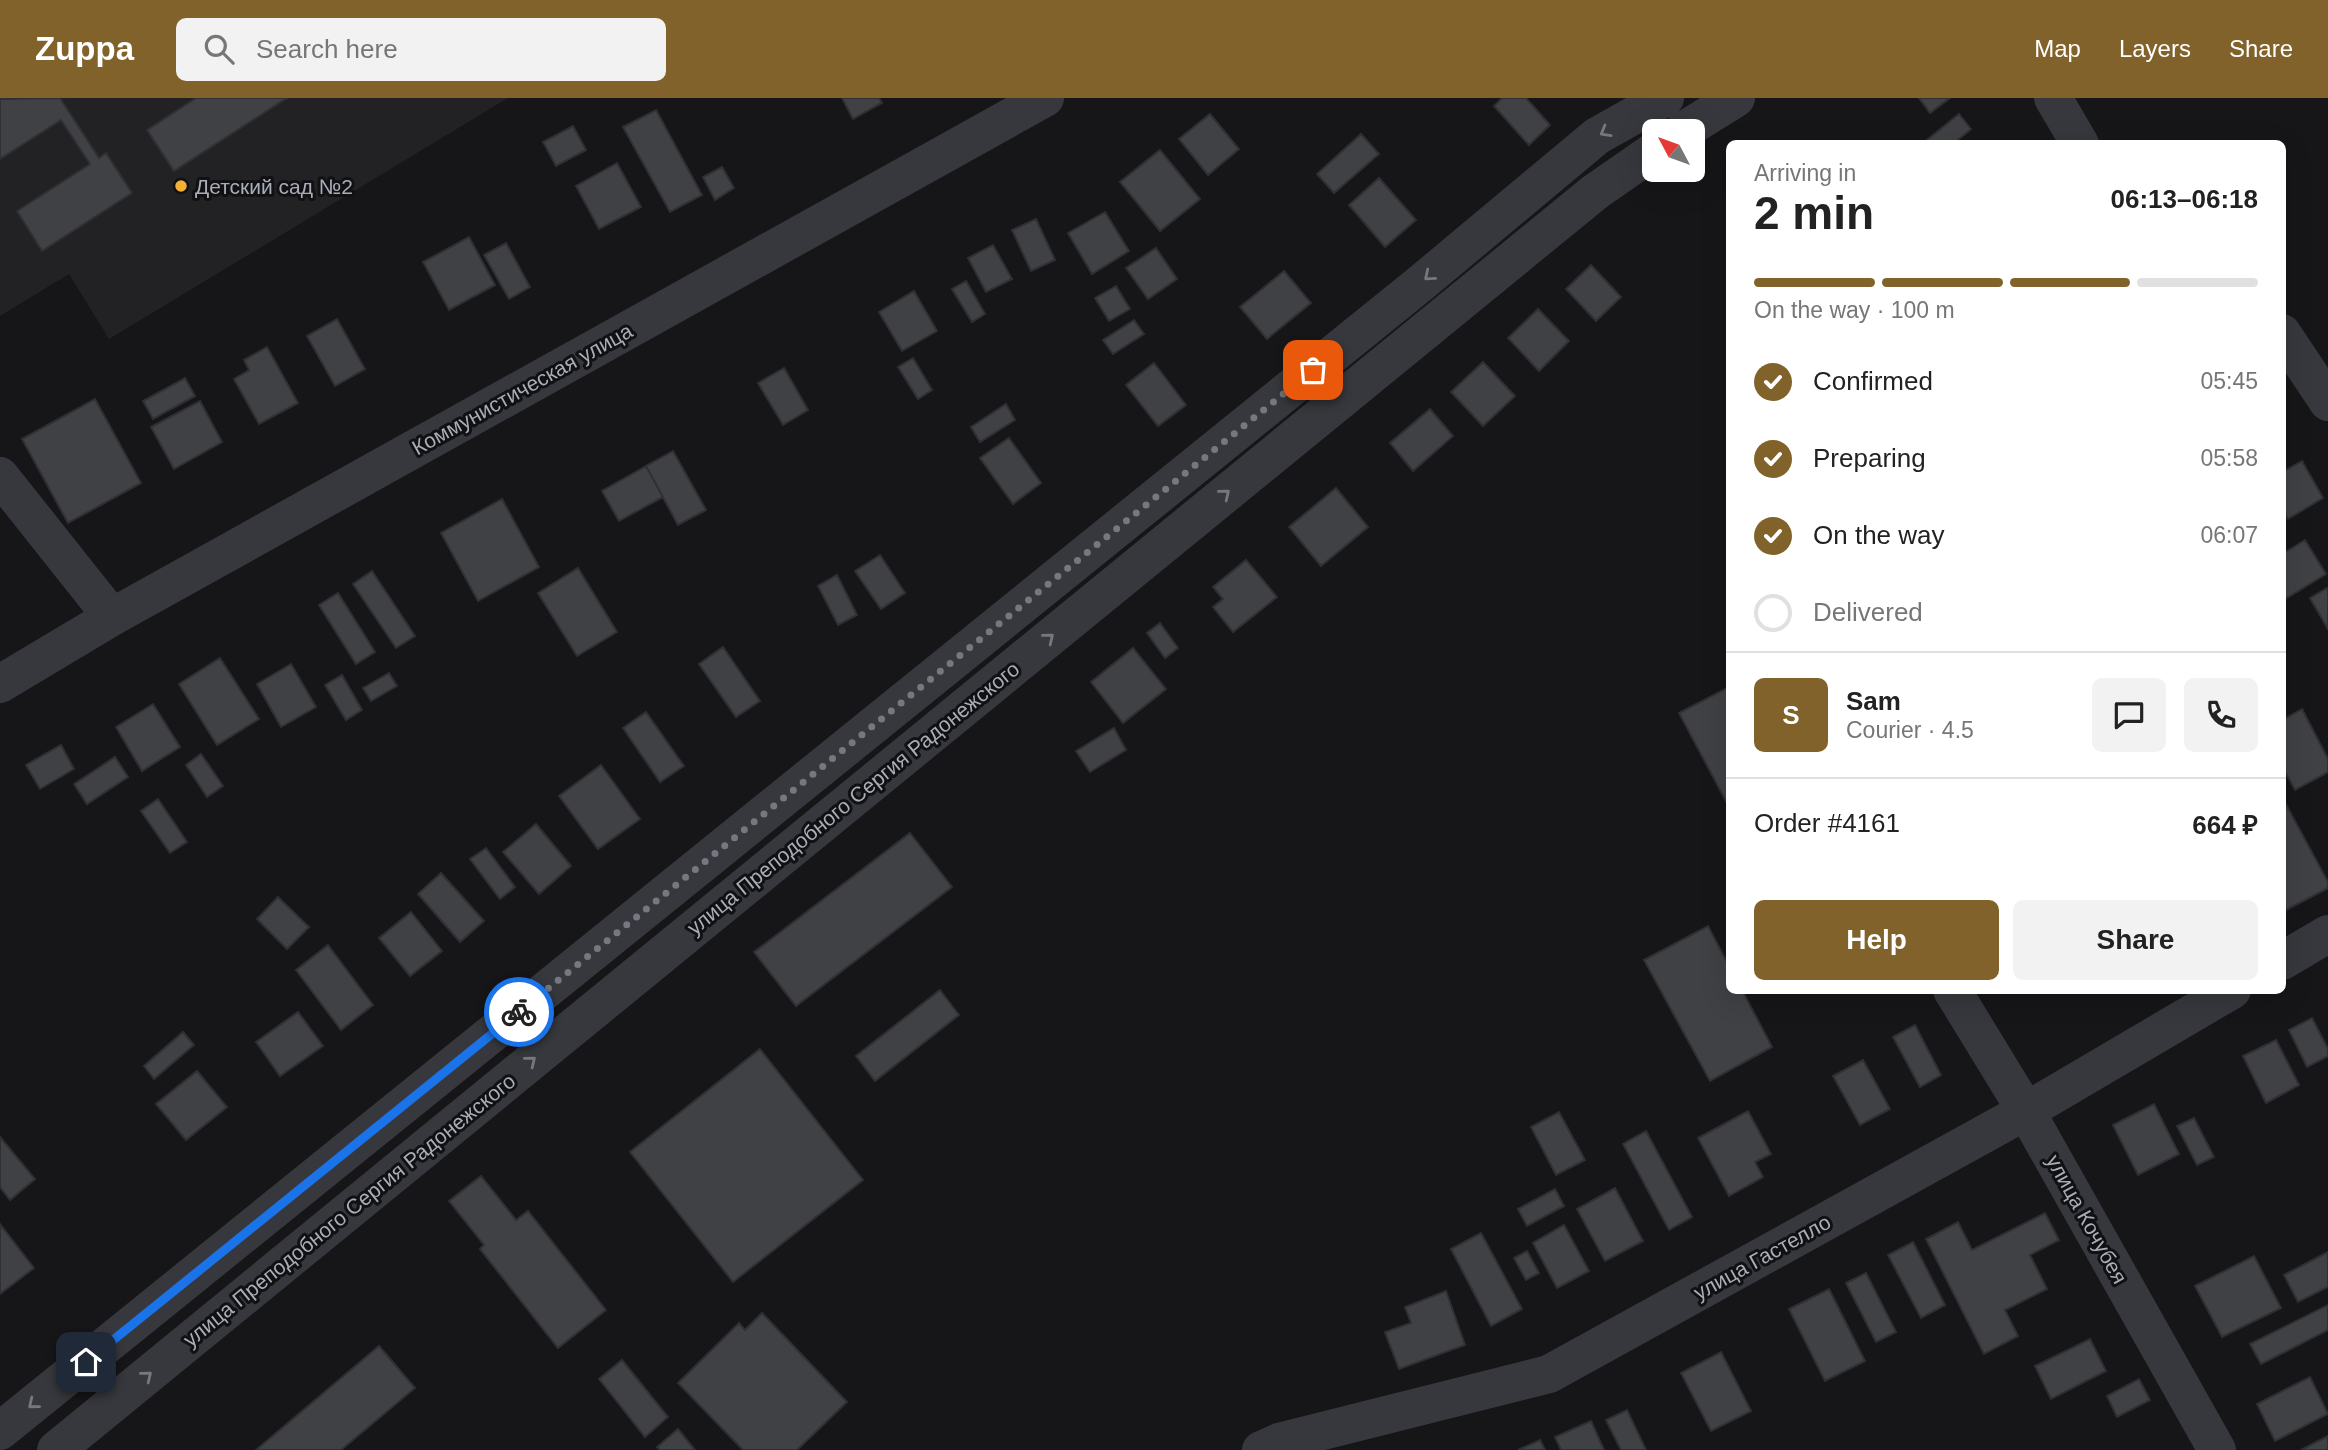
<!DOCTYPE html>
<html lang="en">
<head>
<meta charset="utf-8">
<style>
  :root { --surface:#fff; --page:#f2f2f2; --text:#222; --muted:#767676; --line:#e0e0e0; --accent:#80622a }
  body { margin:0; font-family:Helvetica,sans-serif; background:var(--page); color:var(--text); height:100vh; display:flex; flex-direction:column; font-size:26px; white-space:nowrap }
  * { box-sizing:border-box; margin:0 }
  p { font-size:23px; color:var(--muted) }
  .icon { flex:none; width:38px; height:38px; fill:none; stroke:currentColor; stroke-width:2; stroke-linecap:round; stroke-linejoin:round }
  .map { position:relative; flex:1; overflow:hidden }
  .drawer { position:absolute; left:1726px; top:42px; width:560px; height:854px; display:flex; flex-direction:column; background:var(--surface); border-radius:10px; box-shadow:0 7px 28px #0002 }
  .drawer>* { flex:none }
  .needle { width:46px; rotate:311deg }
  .fabs { position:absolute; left:1642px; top:21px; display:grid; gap:14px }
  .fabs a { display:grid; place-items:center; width:63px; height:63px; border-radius:10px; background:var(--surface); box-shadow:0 7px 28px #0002; font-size:35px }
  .pin { position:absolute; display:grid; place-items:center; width:60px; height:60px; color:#fff; margin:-30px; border-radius:14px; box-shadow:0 4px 10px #0006 }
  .courier { position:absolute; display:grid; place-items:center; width:70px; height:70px; margin:-35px; border:5px solid #1a73e8; border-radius:50%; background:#fff; color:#222; box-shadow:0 2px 9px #0007 }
  .head em { font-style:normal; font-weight:700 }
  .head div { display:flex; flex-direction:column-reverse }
  .head { display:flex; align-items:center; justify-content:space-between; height:119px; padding:0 28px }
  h1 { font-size:46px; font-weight:700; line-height:52px }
  .bar { display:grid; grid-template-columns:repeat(4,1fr); gap:10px 7px; align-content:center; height:84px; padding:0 28px }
  .bar i { height:9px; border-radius:5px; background:var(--line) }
  .bar .on { background:var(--accent) }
  .bar p { grid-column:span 4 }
  .line { display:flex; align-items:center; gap:18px; padding:0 28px; border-top:2px solid var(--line) }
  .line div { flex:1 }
  .round { display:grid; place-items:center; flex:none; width:74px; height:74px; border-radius:10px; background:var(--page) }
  ol { padding:0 28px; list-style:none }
  li { display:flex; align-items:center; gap:21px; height:77px }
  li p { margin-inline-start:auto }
  li .icon { padding:7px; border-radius:50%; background:var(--accent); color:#fff; stroke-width:4 }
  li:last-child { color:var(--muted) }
  li i { width:38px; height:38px; border:4px solid var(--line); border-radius:50% }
  .action { display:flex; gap:14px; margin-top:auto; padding:14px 28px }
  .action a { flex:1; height:80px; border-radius:10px; background:var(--accent); color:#fff; font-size:28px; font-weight:700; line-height:80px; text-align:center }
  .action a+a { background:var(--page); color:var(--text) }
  header { display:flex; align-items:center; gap:42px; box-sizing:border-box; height:98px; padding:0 35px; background:var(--accent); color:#fff }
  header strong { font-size:33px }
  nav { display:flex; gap:38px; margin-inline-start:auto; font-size:24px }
  .search { width:490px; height:63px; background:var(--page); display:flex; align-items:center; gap:18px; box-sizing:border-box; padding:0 24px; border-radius:10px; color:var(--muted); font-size:26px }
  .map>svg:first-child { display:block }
  .built { fill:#222225 }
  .building { fill:#404145; stroke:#303034; stroke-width:2 }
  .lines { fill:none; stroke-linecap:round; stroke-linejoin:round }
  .minor { stroke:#37383d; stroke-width:38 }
  .oneway { stroke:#757881 }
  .done { stroke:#757880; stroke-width:7; stroke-dasharray:0 12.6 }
  .route { stroke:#1a73e8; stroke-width:9 }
  .poi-dot { fill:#f2b134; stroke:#111113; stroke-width:2.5 }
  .labels { text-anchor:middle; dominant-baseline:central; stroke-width:6; stroke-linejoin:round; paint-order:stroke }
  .poi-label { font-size:21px; fill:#a8adb8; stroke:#111113; text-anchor:start }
  .street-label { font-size:21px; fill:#a8adb8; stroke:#111113 }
</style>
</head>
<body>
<header>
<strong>Zuppa</strong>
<div class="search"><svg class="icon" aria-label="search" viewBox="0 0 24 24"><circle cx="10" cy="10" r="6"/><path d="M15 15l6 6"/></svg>Search here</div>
<nav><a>Map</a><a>Layers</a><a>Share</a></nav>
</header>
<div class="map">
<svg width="2328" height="1352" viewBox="0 0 2328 1352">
  <rect width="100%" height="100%" fill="#161618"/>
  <!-- built -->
  <path class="built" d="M0,0h508l-399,241 -40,-65 -69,42z"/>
  <!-- building -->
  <path class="building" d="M60,0l39,60 7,-5 26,40 -90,58 -25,-40 73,-47 -29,-44 -61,39v-60z
    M196,0h91l-113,73 -27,-41z
    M842,0h37l3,5 -29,16z
    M1502,0h24l24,27 -21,20 -35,-39z
    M1919,0h31l-20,15z
    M656,12l46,85 -32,17 -47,-85z
    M1210,16l29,35 -31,26 -29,-36z
    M1959,16l12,15 -18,15h-31z
    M573,28l13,24 -30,16 -13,-24z
    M1361,36l18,20 -45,39 -17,-19z
    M1160,52l40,49 -40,32 -40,-49z
    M617,65l24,44 -42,22 -23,-43z
    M722,69l12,21 -19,12 -12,-23z
    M1379,80l37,42 -31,27 -36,-42z
    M1105,114l24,39 -37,23 -24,-41z
    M1036,121l19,41 -24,11 -19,-41z
    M469,139l26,48 -46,25 -26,-48z
    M506,145l24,44 -21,12 -25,-44z
    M993,147l19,34 -26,13 -18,-34z
    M1156,150l21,31 -29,20 -22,-31z
    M1591,167l30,32 -25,24 -30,-32z
    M1284,173l27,32 -44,36 -27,-32z
    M966,183l19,33 -13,8 -20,-33z
    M1116,188l14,23 -21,12 -14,-23z
    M914,193l23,40 -35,20 -23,-39z
    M1538,211l31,32 -30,30 -31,-33z
    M337,221l28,50 -30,17 -28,-50z
    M1134,222l10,14 -31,20 -10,-14z
    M267,249l31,56 -39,21 -25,-45 15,-9 -5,-10z
    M913,260l19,32 -14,9 -20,-32z
    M1483,264l32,34 -32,30 -32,-34z
    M1154,265l32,42 -28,21 -32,-41z
    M784,270l24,42 -25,15 -25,-42z
    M185,280l10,18 -42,23 -10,-18z
    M95,301l46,84 -73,40 -46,-84z
    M200,303l22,41 -48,27 -23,-42z
    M1006,306l9,16 -35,22 -9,-15z
    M1430,311l23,27 -40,35 -23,-28z
    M1009,340l32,45 -28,21 -33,-46z
    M673,353l33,59 -28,15 -32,-59z
    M2302,363l21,37 -35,21 -6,-10v-37z
    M646,368l17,31 -44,24 -17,-30z
    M1336,390l32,39 -47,39 -32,-39z
    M502,401l37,68 -61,34 -37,-68z
    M2305,442l21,34 -44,27v-47z
    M880,457l25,38 -24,16 -26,-38z
    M1246,462l31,37 -44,35 -20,-25 10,-8 -10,-12z
    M578,470l39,64 -40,24 -39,-63z
    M372,473l43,65 -19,12 -43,-64z
    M837,477l20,40 -19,10 -20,-39z
    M2327,490l1,3v38l-18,-31z
    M338,495l37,59 -19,12 -37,-59z
    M1160,525l18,25 -13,10 -18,-25z
    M723,549l37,54 -24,16 -37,-53z
    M1133,550l33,41 -43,34 -32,-41z
    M220,560l39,61 -42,26 -38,-61z
    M291,566l25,43 -35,20 -24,-43z
    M389,575l8,13 -26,15 -8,-13z
    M342,577l20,35 -16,10 -21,-35z
    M1727,590l2,4 -1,113 -49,-92z
    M153,606l27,43 -38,24 -26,-44z
    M2302,611l26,50v13l-33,18 -13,-24v-46z
    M646,614l38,54 -24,16 -37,-54z
    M1114,630l12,22 -36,22 -14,-21z
    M61,647l13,24 -34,20 -14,-24z
    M201,656l22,32 -16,11 -21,-32z
    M115,659l13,20 -41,27 -13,-20z
    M601,667l39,54 -42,30 -39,-53z
    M2282,699l46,85v6l-42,22 -4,-8z
    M158,701l29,43 -17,11 -29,-42z
    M536,726l35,42 -32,28 -36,-42z
    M910,735l42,54 -156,119 -42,-54z
    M486,750l29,39 -15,12 -30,-40z
    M441,775l43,48 -24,21 -42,-48z
    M278,799l31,30 -22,22 -30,-30z
    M411,814l31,39 -32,25 -31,-38z
    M1708,828l21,40v24h13l30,57 -62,34 -66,-121z
    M328,847l45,60 -32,25 -45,-60z
    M940,892l19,25 -84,66 -19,-25z
    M298,914l25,34 -43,30 -24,-34z
    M2312,920l16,31v7l-21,11 -18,-37z
    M1915,927l26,50 -21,12 -27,-50z
    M183,934l11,13 -40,34 -10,-13z
    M2276,942l23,45 -33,18 -23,-47z
    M760,951l103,131 -130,102 -103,-130z
    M1863,962l27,49 -30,16 -27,-49z
    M197,973l30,36 -41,33 -30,-36z
    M2154,1006l25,50 -41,21 -25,-50z
    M1748,1013l23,43 -16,8 8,15 -34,19 -31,-58z
    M1559,1014l26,48 -29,15 -25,-48z
    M2194,1020l20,39 -17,8 -20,-39z
    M1646,1033l46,86 -23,13 -46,-86z
    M0,1039l35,42 -25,21 -10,-13z
    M481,1078l35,44 12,-9 78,99 -48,38 -78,-99 4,-4 -35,-44z
    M1615,1090l28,53 -38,20 -28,-52z
    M1555,1091l9,17 -37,20 -9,-17z
    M2045,1115l14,27 -29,15 17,34 -42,21 13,26 -34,18 -58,-115 32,-17 14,28z
    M0,1126l34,44 -34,26z
    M1564,1127l25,46 -32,17 -24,-45z
    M1481,1135l41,76 -31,17 -40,-77z
    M1913,1144l32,63 -24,13 -33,-63z
    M1527,1153l12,22 -13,7 -12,-22z
    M2328,1154v35l-30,15 -14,-27z
    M2254,1158l27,52 -59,29 -27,-51z
    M1866,1175l30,59 -20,10 -30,-59z
    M1829,1191l36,72 -40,20 -36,-72z
    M1446,1193l19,54 -66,24 -14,-37 26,-9 -6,-16z
    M2328,1207v25l-67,34 -11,-20z
    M762,1215l85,89 -50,48h-54l-65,-67 61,-60 6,7z
    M2090,1241l16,32 -55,28 -16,-33z
    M379,1248l36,42 -74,62h-85z
    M1721,1254l30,59 -40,20 -30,-58z
    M622,1262l46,57 -23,20 -46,-58z
    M2310,1279l18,37 -53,27 -18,-37z
    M2139,1281l11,21 -33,17 -10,-21z
    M1627,1312l19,40h-25l-15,-30z
    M1591,1323l13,29h-43l-6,-13z
    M678,1331l17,21h-35l-3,-3z
    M2328,1338v14h-27z
    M1540,1342l5,10h-27z"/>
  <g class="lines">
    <!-- minor -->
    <path class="minor" d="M2053,0l27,46
      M1683,33l53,-33
      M2282,235l46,69
      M0,378l112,141
      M0,586l112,-67 933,-519
      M2282,863l46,-27
      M1952,892l74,121 191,339
      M0,1333l1421,-1148 176,-147 68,-38
      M56,1352l1539,-1258 59,-41
      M1261,1352l18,-8 270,-68 477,-263 206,-121"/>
  </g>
  <!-- one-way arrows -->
  <defs><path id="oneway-chevron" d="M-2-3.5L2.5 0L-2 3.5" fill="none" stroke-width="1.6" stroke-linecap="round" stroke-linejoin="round" transform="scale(1.75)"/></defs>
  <g class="oneway">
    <use href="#oneway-chevron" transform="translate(1605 34) rotate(150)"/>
    <use href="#oneway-chevron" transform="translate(1429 178) rotate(140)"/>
    <use href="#oneway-chevron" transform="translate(1225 396) rotate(-39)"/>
    <use href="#oneway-chevron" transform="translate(1049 540) rotate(-39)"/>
    <use href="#oneway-chevron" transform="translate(531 963) rotate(-39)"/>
    <use href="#oneway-chevron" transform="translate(147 1278) rotate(-39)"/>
    <use href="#oneway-chevron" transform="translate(33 1306) rotate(141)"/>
  </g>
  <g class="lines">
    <!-- done -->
    <path class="done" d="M519,914l794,-642"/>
    <!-- route -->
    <path class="route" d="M86,1264l433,-350"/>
  </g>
  <!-- markers -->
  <circle class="poi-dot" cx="181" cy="88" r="7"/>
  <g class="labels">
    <!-- poi labels -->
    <g class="poi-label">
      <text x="195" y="88">Детский сад №2</text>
    </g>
    <!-- street labels -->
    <g class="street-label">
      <text transform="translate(522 291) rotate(-29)">Коммунистическая улица</text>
      <text transform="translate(853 700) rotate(-39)">улица Преподобного Сергия Радонежского</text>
      <text transform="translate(349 1112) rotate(-39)">улица Преподобного Сергия Радонежского</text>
      <text transform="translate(2087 1121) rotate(61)">улица Кочубея</text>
      <text transform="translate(1762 1159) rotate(-29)">улица Гастелло</text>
    </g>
  </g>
</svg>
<div class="fabs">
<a><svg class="needle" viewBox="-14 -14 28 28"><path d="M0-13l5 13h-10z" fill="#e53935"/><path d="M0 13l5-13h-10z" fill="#767676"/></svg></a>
</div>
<div class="pin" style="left:1313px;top:272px;background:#ea580c"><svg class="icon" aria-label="bag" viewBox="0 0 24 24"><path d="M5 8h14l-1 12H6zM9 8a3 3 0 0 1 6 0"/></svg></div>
<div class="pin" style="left:86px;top:1264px;background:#1f2937"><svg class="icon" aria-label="home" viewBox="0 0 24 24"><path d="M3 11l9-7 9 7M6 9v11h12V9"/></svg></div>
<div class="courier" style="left:519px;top:914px"><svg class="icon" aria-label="bike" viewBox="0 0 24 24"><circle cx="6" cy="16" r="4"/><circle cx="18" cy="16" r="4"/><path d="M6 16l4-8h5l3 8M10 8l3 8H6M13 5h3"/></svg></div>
<section class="drawer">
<div class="head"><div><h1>2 min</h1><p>Arriving in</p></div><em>06:13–06:18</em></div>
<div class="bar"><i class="on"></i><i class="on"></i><i class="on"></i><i></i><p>On the way · 100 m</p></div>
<ol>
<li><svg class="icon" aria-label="check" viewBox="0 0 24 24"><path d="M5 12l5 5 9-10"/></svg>Confirmed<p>05:45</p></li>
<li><svg class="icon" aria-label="check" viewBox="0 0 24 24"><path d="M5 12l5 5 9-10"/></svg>Preparing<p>05:58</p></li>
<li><svg class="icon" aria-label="check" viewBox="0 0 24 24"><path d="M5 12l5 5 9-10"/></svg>On the way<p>06:07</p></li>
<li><i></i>Delivered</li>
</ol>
<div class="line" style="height:126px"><b class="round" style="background:var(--accent);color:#fff">S</b><div><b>Sam</b><p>Courier · 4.5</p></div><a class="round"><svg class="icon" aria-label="chat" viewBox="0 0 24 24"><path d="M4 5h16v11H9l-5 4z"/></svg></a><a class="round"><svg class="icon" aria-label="phone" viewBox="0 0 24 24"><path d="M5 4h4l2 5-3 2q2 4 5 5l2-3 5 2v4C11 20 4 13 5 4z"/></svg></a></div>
<div class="line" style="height:91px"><div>Order #4161</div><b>664 ₽</b></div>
<div class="action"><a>Help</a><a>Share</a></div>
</section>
</div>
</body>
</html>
